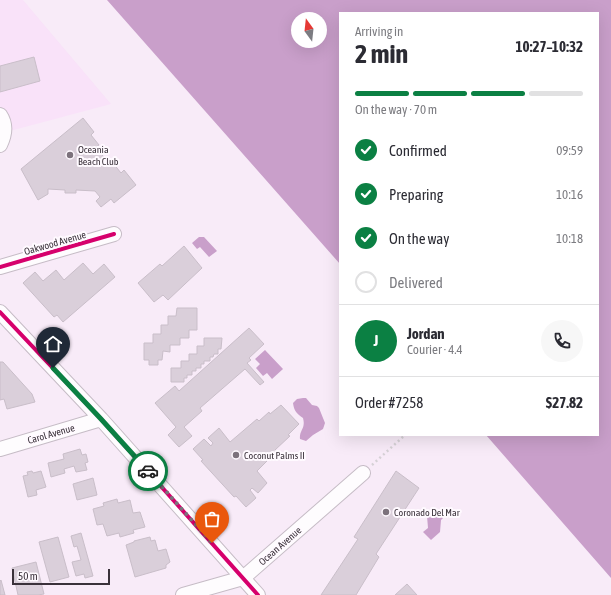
<!DOCTYPE html>
<html lang="en">
<head>
<meta charset="utf-8">
<style>
  :root { --surface:#fff; --page:#f7f7f7; --text:#2b2b33; --muted:#7c7c81; --line:#e1e1e2; --accent:#0b8043 }
  body { margin:0; font-family:"Asap Condensed",sans-serif; background:var(--page); color:var(--text); height:100vh; display:flex; flex-direction:column; font-size:15px; white-space:nowrap }
  * { box-sizing:border-box; margin:0 }
  p { font-size:13px; color:var(--muted) }
  .icon { flex:none; width:22px; height:22px; fill:none; stroke:currentColor; stroke-width:2; stroke-linecap:round; stroke-linejoin:round }
  .map { position:relative; flex:1; overflow:hidden }
  .panel { position:absolute; left:339px; top:12px; width:260px; height:424px; display:flex; flex-direction:column; background:var(--surface); border-radius:0px; box-shadow:0 4px 16px #0002 }
  .panel>* { flex:none }
  .needle { width:26px; rotate:345deg }
  .buttons { position:absolute; left:291px; top:12px; display:grid; gap:8px }
  .buttons a { display:grid; place-items:center; width:36px; height:36px; border-radius:50%; background:var(--surface); box-shadow:0 4px 16px #0002; font-size:20px }
  .scale { position:absolute; left:12px; bottom:10px; width:98px; box-sizing:border-box; padding-left:4px; border:2px solid #3a313a; border-top:0; font-size:11px; line-height:14px; white-space:nowrap; color:#3a313a; -webkit-text-stroke:3px #fffaff; paint-order:stroke }
  .pin { position:absolute; display:grid; place-items:center; width:34px; height:34px; color:#fff; margin:-41px -17px; border-radius:50% 50% 50% 0; rotate:-45deg; box-shadow:0 0 4px #0007 }
  .pin .icon { rotate:45deg }
  .courier { position:absolute; display:grid; place-items:center; width:40px; height:40px; margin:-20px; border:3px solid #0b8043; border-radius:50%; background:#fff; color:#222; box-shadow:0 1px 5px #0007 }
  .summary em { font-style:normal; font-weight:700 }
  .summary div { display:flex; flex-direction:column-reverse }
  .summary { display:flex; align-items:center; justify-content:space-between; height:68px; padding:0 16px }
  h1 { font-size:26px; font-weight:700; line-height:30px }
  .bar { display:grid; grid-template-columns:repeat(4,1fr); gap:6px 4px; align-content:center; height:48px; padding:0 16px }
  .bar i { height:5px; border-radius:3px; background:var(--line) }
  .bar .on { background:var(--accent) }
  .bar p { grid-column:span 4 }
  .line { display:flex; align-items:center; gap:10px; padding:0 16px; border-top:1px solid var(--line) }
  .line div { flex:1 }
  .round { display:grid; place-items:center; flex:none; width:42px; height:42px; border-radius:21px; background:var(--page) }
  ol { padding:0 16px; list-style:none }
  li { display:flex; align-items:center; gap:12px; height:44px }
  li p { margin-inline-start:auto }
  li .icon { padding:4px; border-radius:50%; background:var(--accent); color:#fff; stroke-width:4 }
  li:last-child { color:var(--muted) }
  li i { width:22px; height:22px; border:2px solid var(--line); border-radius:50% }
  .map>svg:first-child { display:block }
  .built { fill:#f9e2f9 }
  .water { fill:#c99fca; fill-rule:evenodd }
  .building { fill:#dacfda; stroke:#c9bec9 }
  .lines { fill:none; stroke-linecap:round; stroke-linejoin:round }
  .minor-casing { stroke:#c6bcc6; stroke-width:16 }
  .path { stroke:#d6d1d6; stroke-width:2.5; stroke-dasharray:2 3; stroke-linecap:butt }
  .minor { stroke:#fefcfe; stroke-width:14 }
  .cycleway-casing { stroke:#fffaff; stroke-width:6 }
  .cycleway { stroke:#d6006c; stroke-width:4 }
  .done { stroke:#7c727c; stroke-width:4; stroke-dasharray:0 7.2 }
  .route { stroke:#0b8043; stroke-width:5 }
  .poi-dot { fill:#7c727c; stroke:#fffaff; stroke-width:1.5 }
  .labels { text-anchor:middle; dominant-baseline:central; stroke-width:4; stroke-linejoin:round; paint-order:stroke }
  .poi-label { font-size:10px; fill:#3a313a; stroke:#fffaff; text-anchor:start }
  .street-label { font-size:10px; fill:#3a313a; stroke:#fffaff }
</style>
</head>
<body>
<div class="map">
<svg width="611" height="595" viewBox="0 0 611 595">
  <rect width="100%" height="100%" fill="#f8ebf8"/>
  <!-- built -->
  <path class="built" d="M0,0h23l88,104 -101,27 -2,-14 -8,-11z"/>
  <!-- water -->
  <path class="water" d="M107,0h504v578l-125,-143h112v-422h-258v251zM298,19h22v22h-22z
    M199,237h5l13,14 -8,6 -9,-10 -3,2 -5,-6z
    M265,350l18,19 -11,10 -5,-6 -4,3 -7,-8 4,-4 -5,-5z
    M303,398h3l6,7 5,1 2,2 6,15 -2,6 -10,6 -7,6 -6,-2c-1,-9 6,-10 3,-21 -6,-4 -9,-7 -10,-15l4,-4z
    M438,511l6,6 -3,3 -1,12 -9,8 -8,-8 5,-4 -1,-12z"/>
  <!-- building -->
  <path class="building" d="M34,57l6,24 -40,11v-26z
    M83,118l11,14 -3,3 8,10 -3,2 14,18 3,-2 8,10 3,-3 12,15 -22,18 -3,-4 -10,8 -5,-6 4,-4 -5,-6 -19,-1v3h-11v-3l-17,-1v5l-10,6 -17,-31z
    M184,246l18,22 -34,32 -5,-5 -9,7 -16,-19 22,-19 2,2z
    M83,263l10,11 11,-10 11,13 -52,45 -6,-7 -3,2 -31,-34 12,-11 8,9 13,-11 8,10z
    M177,308h20v22h-8v8h-9v7h-10v7l-7,-1 -1,9h-4v5h-9v-5h-5v-17h9v-9h8v-9h7v-9h8z
    M249,328l15,16 -15,14 2,2 -4,3 17,19 -4,3 -15,-16 -45,39 2,3 -18,16 8,9 -13,11 -11,-12 8,-8 -21,-24 20,-17 4,5z
    M204,338h18l-1,11h-3v5h-4l-1,3h-3v4h-6v3h-3v4h-5v3h-4v4h-5v3h-3v4h-13v-14h10v-7h8v-7h8v-8h7z
    M0,362h3l29,32 3,8 -28,7 -3,-10 -4,1z
    M281,405l18,19 -11,11 2,1 -15,14 2,1 -20,20 10,12 -9,10 -6,-5 -2,2 6,8 -10,9 -10,-11 -2,1 -33,-36 2,-1 -10,-11 11,-10 7,7 2,-3 -5,-5 11,-10 11,14 27,-23 2,2 10,-9 1,2z
    M80,449l2,6 4,-1 2,8 -3,1 2,7 -11,2 -2,-6 -10,3 1,4 -14,4 -3,-14 16,-4 -1,-5z
    M32,471l1,2 8,-2 5,16 -10,3 1,5 -9,2 -5,-21 5,-1 -1,-3z
    M396,471l23,17 -43,66 3,3 -23,38h-35l37,-56 -4,-2z
    M93,478l4,17 -20,5 -4,-16z
    M117,499l1,4 12,-3 3,13 7,-1 5,15 -12,3 1,3 -14,4 -1,-4 -12,3 -4,-12 -6,1 -4,-16 11,-3 -1,-3z
    M81,533l12,43 -8,2 -1,-4 -8,2 -4,-14 9,-2 -4,-14 -3,1 -3,-11z
    M58,537l11,40 -19,5 -11,-40z
    M150,537l1,4 4,-1 3,11 8,-2 4,13 -4,3v3l-31,9 -9,-32 8,-3v-1z
    M36,562l8,32 -6,1h-20l-6,-27z
    M1,580l4,15h-5v-14z
    M407,584l10,11h-22z"/>
  <g class="lines">
    <!-- minor casing -->
    <g class="minor-casing">
      <path id="minor" d="M0,115c6,9 5,20 0,30
        M0,267l114,-33
        M0,312l101,107 157,176
        M0,449l101,-30
        M183,595l60,-17 120,-105"/>
    </g>
    <!-- path -->
    <path class="path" d="M372,465l33,-30"/>
    <!-- minor -->
    <use href="#minor" class="minor"/>
    <!-- cycleway casing -->
    <g class="cycleway-casing">
      <path id="cycleway" d="M0,267l114,-33
        M0,312l101,107 157,176"/>
    </g>
    <!-- cycleway -->
    <use href="#cycleway" class="cycleway"/>
  </g>
  <g class="lines">
    <!-- done -->
    <path class="done" d="M148,471l64,72"/>
    <!-- route -->
    <path class="route" d="M53,368l48,51 47,52"/>
  </g>
  <!-- markers -->
  <g class="poi-dot">
    <circle cx="70" cy="155" r="4"/>
    <circle cx="236" cy="455" r="4"/>
    <circle cx="386" cy="512" r="4"/>
  </g>
  <g class="labels">
    <!-- poi labels -->
    <g class="poi-label">
      <text x="78" y="149">Oceania<tspan x="78" dy="12">Beach Club</tspan></text>
      <text x="244" y="455">Coconut Palms II</text>
      <text x="394" y="512">Coronado Del Mar</text>
    </g>
    <!-- street labels -->
    <g class="street-label">
      <text transform="translate(55 243) rotate(-16)">Oakwood Avenue</text>
      <text transform="translate(51 434) rotate(-16)">Carol Avenue</text>
      <text transform="translate(280 546) rotate(-41)">Ocean Avenue</text>
    </g>
  </g>
</svg>
<div class="buttons">
<a><svg class="needle" viewBox="-14 -14 28 28"><path d="M0-13l5 13h-10z" fill="#e53935"/><path d="M0 13l5-13h-10z" fill="#7c7c81"/></svg></a>
</div>
<div class="scale">50 m</div>
<div class="pin" style="left:212px;top:543px;background:#ea580c"><svg class="icon" aria-label="bag" viewBox="0 0 24 24"><path d="M5 8h14l-1 12H6zM9 8a3 3 0 0 1 6 0"/></svg></div>
<div class="pin" style="left:53px;top:368px;background:#1f2937"><svg class="icon" aria-label="home" viewBox="0 0 24 24"><path d="M3 11l9-7 9 7M6 9v11h12V9"/></svg></div>
<div class="courier" style="left:148px;top:471px"><svg class="icon" aria-label="car" viewBox="0 0 24 24"><path d="M5 17H2v-5l4-1 3-4h7l3 4 3 1v5h-3M9 17h6M6 11h13"/><circle cx="7" cy="17" r="2"/><circle cx="17" cy="17" r="2"/></svg></div>
<section class="panel">
<div class="summary"><div><h1>2 min</h1><p>Arriving in</p></div><em>10:27–10:32</em></div>
<div class="bar"><i class="on"></i><i class="on"></i><i class="on"></i><i></i><p>On the way · 70 m</p></div>
<ol>
<li><svg class="icon" aria-label="check" viewBox="0 0 24 24"><path d="M5 12l5 5 9-10"/></svg>Confirmed<p>09:59</p></li>
<li><svg class="icon" aria-label="check" viewBox="0 0 24 24"><path d="M5 12l5 5 9-10"/></svg>Preparing<p>10:16</p></li>
<li><svg class="icon" aria-label="check" viewBox="0 0 24 24"><path d="M5 12l5 5 9-10"/></svg>On the way<p>10:18</p></li>
<li><i></i>Delivered</li>
</ol>
<div class="line" style="height:72px"><b class="round" style="background:var(--accent);color:#fff">J</b><div><b>Jordan</b><p>Courier · 4.4</p></div><a class="round"><svg class="icon" aria-label="phone" viewBox="0 0 24 24"><path d="M5 4h4l2 5-3 2q2 4 5 5l2-3 5 2v4C11 20 4 13 5 4z"/></svg></a></div>
<div class="line" style="height:52px"><div>Order #7258</div><b>$27.82</b></div>
</section>
</div>
</body>
</html>
